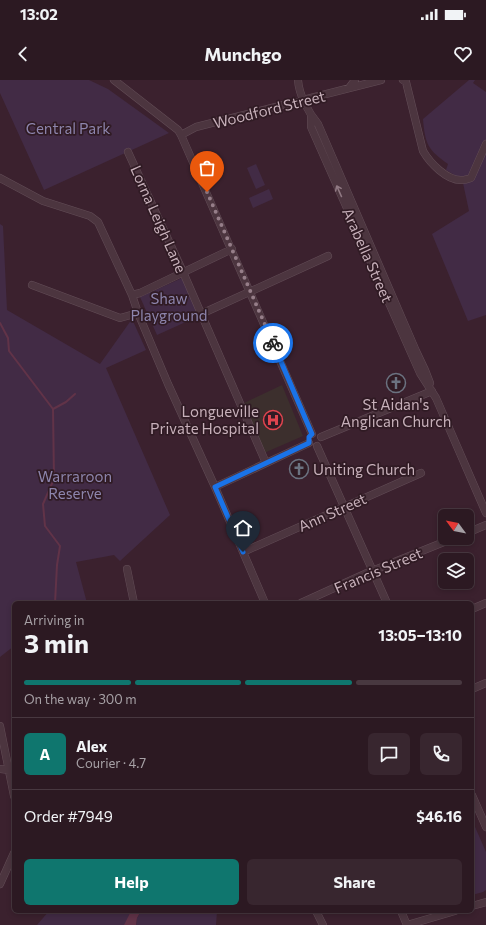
<!DOCTYPE html>
<html lang="en">
<head>
<meta charset="utf-8">
<style>
  :root { --surface:#2c1922; --page:#38262f; --text:#f1f3f6; --muted:#a6a0a5; --line:#483840; --accent:#0f766e }
  body { margin:0; font-family:Commissioner,sans-serif; background:var(--page); color:var(--text); height:100vh; display:flex; flex-direction:column; font-size:15px; white-space:nowrap }
  * { box-sizing:border-box; margin:0 }
  p { font-size:13px; color:var(--muted) }
  .icon { flex:none; width:22px; height:22px; fill:none; stroke:currentColor; stroke-width:2; stroke-linecap:round; stroke-linejoin:round }
  .map { position:relative; flex:1; overflow:hidden }
  .details { position:absolute; left:12px; top:521px; width:462px; height:312px; display:flex; flex-direction:column; background:var(--surface); border-radius:6px; box-shadow:0 2px 6px #0003,0 0 0 1px var(--line) }
  .details>* { flex:none }
  .needle { width:26px; rotate:302deg }
  .controls { position:absolute; left:438px; top:429px; display:grid; gap:8px }
  .controls a { display:grid; place-items:center; width:36px; height:36px; border-radius:6px; background:var(--surface); box-shadow:0 2px 6px #0003,0 0 0 1px var(--line); font-size:20px }
  .pin { position:absolute; display:grid; place-items:center; width:34px; height:34px; color:#fff; margin:-41px -17px; border-radius:50% 50% 50% 0; rotate:-45deg; box-shadow:0 0 4px #0007 }
  .pin .icon { rotate:45deg }
  .courier { position:absolute; display:grid; place-items:center; width:40px; height:40px; margin:-20px; border:3px solid #1a73e8; border-radius:50%; background:#fff; color:#222; box-shadow:0 1px 5px #0007 }
  .summary em { font-style:normal; font-weight:700 }
  .summary div { display:flex; flex-direction:column-reverse }
  .summary { display:flex; align-items:center; justify-content:space-between; height:68px; padding:0 12px }
  h1 { font-size:26px; font-weight:700; line-height:30px }
  .bar { display:grid; grid-template-columns:repeat(4,1fr); gap:6px 4px; align-content:center; height:48px; padding:0 12px }
  .bar i { height:5px; border-radius:3px; background:var(--line) }
  .bar .current { background:var(--accent) }
  .bar p { grid-column:span 4 }
  .line { display:flex; align-items:center; gap:10px; padding:0 12px; border-top:1px solid var(--line) }
  .line div { flex:1 }
  .round { display:grid; place-items:center; flex:none; width:42px; height:42px; border-radius:6px; background:var(--page) }
  .action { display:flex; gap:8px; margin-top:auto; padding:8px 12px }
  .action a { flex:1; height:46px; border-radius:6px; background:var(--accent); color:#fff; font-size:16px; font-weight:700; line-height:46px; text-align:center }
  .action a+a { background:var(--page); color:var(--text) }
  .status { display:flex; justify-content:space-between; align-items:center; height:28px; padding:0 20px; background:var(--surface); direction:ltr }
  .status svg { height:11px; fill:currentColor }
  header { display:flex; justify-content:space-between; align-items:center; height:52px; padding:0 12px; background:var(--surface); font-size:18px; font-weight:700 }
  .map>svg:first-child { display:block }
  .medical { fill:#3c2f2d }
  .green { fill:#422b45 }
  .water { fill:#613348 }
  .lines { fill:none; stroke-linecap:round; stroke-linejoin:round }
  .stream { stroke:#613348; stroke-width:2 }
  .minor-casing { stroke:#634d57; stroke-width:8 }
  .minor { stroke:#4c353f; stroke-width:7 }
  .oneway { stroke:#907983 }
  .done { stroke:#967e89; stroke-width:4; stroke-dasharray:0 7.2 }
  .route { stroke:#1a73e8; stroke-width:5 }
  .labels { text-anchor:middle; dominant-baseline:central; stroke-width:3.5; stroke-linejoin:round; paint-order:stroke }
  .street-label { font-size:15px; fill:#c7b0ba; stroke:#301b24 }
  .park-label { font-size:15px; fill:#8d85ad; stroke:#301b24 }
  .poi-label { font-size:15px; fill:#c7b0ba; stroke:#301b24 }
</style>
</head>
<body>
<div class="status"><b>13:02</b><svg viewBox="0 0 49 12"><path d="M0 12V9h3v3zM5 12V6h3v6zM10 12V3h3v9zM15 12V0h3v12zM26 1h20v11H26zM47 4h2v5h-2z"/></svg></div>
<header><svg class="icon" aria-label="back" viewBox="0 0 24 24"><path d="M15 5l-7 7 7 7"/></svg>Munchgo<svg class="icon" aria-label="heart" viewBox="0 0 24 24"><path d="M12 20l-8-8c-3-5 5-10 8-4 3-6 11-1 8 4z"/></svg></header>
<div class="map">
<svg width="486" height="845" viewBox="0 0 486 845">
  <rect width="100%" height="100%" fill="#3b212e"/>
  <!-- medical -->
  <path class="medical" d="M282,305l21,51 -39,17 -22,-49z"/>
  <!-- green -->
  <path class="green" d="M0,0h89l19,9 61,44 -125,57 -44,-97z
    M469,0h6l-2,3 13,9v223l-18,6 -36,-87 37,-23 -6,-28 -4,-7h-3l-10,-6 2,-6c-20,-14 -23,-20 -25,-45z
    M256,84l9,21 -9,4 -9,-21z
    M269,109l4,10 -20,9 -4,-10z
    M0,144l3,2 4,84 93,54 32,-45 14,31 -40,18 64,147 -50,46 -6,-6 -38,7 11,41h-73v43l-14,11z
    M182,198l17,38 -42,19 -17,-38z
    M472,740l14,32v38l-3,2 -11,3z
    M49,831h82l-6,14h-88z
    M141,831h76l-1,14h-80l1,-7z"/>
  <!-- water -->
  <path class="water" d="M131,831h10l-4,7 -1,7h-12z"/>
  <g class="lines">
    <!-- stream -->
    <path class="stream" d="M0,243l8,15 1,13 44,58 1,70 -11,25 2,22 15,20 -3,19 -2,38
      M53,329l13,-7 9,-8"/>
    <!-- minor casing -->
    <g class="minor-casing">
      <path id="minor" d="M114,0l64,50 3,5 131,299
        M298,0c1,15 10,32 20,44l98,227 9,19 5,13
        M403,0l3,2 17,69c7,12 24,30 39,29 3,0 6,-1 9,-2l15,-34
        M349,8l6,-8
        M311,36v11l109,246 16,25 50,115
        M181,55l15,-8 185,-47
        M128,72l55,120 83,191
        M0,98l43,23 47,15 8,6 34,73 6,18 30,71 47,103 50,116
        M32,205l88,33 18,-5
        M132,215l8,-2 92,-44
        M201,234l127,-58
        M321,357l111,-46
        M317,366l70,157
        M215,407l94,-44
        M467,453l19,-8
        M243,472l178,-79
        M127,489l7,34
        M301,523l66,-30 87,-35
        M472,529l14,-6
        M472,609l14,-6
        M0,646l14,70
        M0,689l9,1
        M472,715l14,32
        M0,804l14,-31
        M472,826l14,-4
        M316,831l7,14
        M401,831l6,14
        M407,845l48,-14"/>
    </g>
    <!-- minor -->
    <use href="#minor" class="minor"/>
  </g>
  <!-- one-way arrows -->
  <defs><path id="oneway-shaft" d="M-6 0H5M1.5-3L5.5 0L1.5 3" fill="none" stroke-width="1.6" stroke-linecap="round" stroke-linejoin="round"/></defs>
  <use class="oneway" href="#oneway-shaft" transform="translate(339 111) rotate(-114)"/>
  <g class="lines">
    <!-- done -->
    <path class="done" d="M207,112l66,151"/>
    <!-- route -->
    <path class="route" d="M243,472l-28,-65 94,-44v-6l3,-3 -39,-91"/>
  </g>
  <!-- icons -->
  <defs>
    <g id="church-ring" transform="scale(1)"><circle r="9.5" fill="#301b24" stroke="#6b7280" stroke-width="1.5"/><path d="M-1.2-6h2.4v3.5h3.3v2.4h-3.3V6h-2.4V-.1h-3.3v-2.4h3.3Z" fill="#6b7280"/></g>
    <g id="hospital-ring" transform="scale(1)"><circle r="9.5" fill="#301b24" stroke="#e0444e" stroke-width="1.5"/><path d="M-5-5h3v3.5h4V-5h3V5h-3V1.5h-4V5h-3Z" fill="#e0444e"/></g>
  </defs>
  <g fill-rule="evenodd">
    <use href="#church-ring" x="396" y="303"/>
    <use href="#hospital-ring" x="273" y="340"/>
    <use href="#church-ring" x="299" y="389"/>
  </g>
  <g class="labels">
    <!-- street labels -->
    <g class="street-label">
      <text transform="translate(269 29) rotate(-14)">Woodford Street</text>
      <text transform="translate(159 139) rotate(66)">Lorna Leigh Lane</text>
      <text transform="translate(368 175) rotate(66)">Arabella Street</text>
      <text transform="translate(332 432) rotate(-24)">Ann Street</text>
      <text transform="translate(378 490) rotate(-23)">Francis Street</text>
    </g>
    <!-- park labels -->
    <g class="park-label">
      <text x="68" y="48">Central Park</text>
      <text x="169" y="218">Shaw<tspan x="169" dy="17">Playground</tspan></text>
      <text x="75" y="396">Warraroon<tspan x="75" dy="17">Reserve</tspan></text>
    </g>
    <!-- poi labels -->
    <g class="poi-label">
      <text x="396" y="324">St Aidan's<tspan x="396" dy="17">Anglican Church</tspan></text>
      <text x="259" y="331" text-anchor="end">Longueville<tspan x="259" dy="17">Private Hospital</tspan></text>
      <text x="313" y="389" text-anchor="start">Uniting Church</text>
    </g>
  </g>
</svg>
<div class="controls">
<a><svg class="needle" viewBox="-14 -14 28 28"><path d="M0-13l5 13h-10z" fill="#e53935"/><path d="M0 13l5-13h-10z" fill="#a6a0a5"/></svg></a>
<a><svg class="icon" aria-label="layers" viewBox="0 0 24 24"><path d="M12 4l9 5-9 5-9-5zM3 14l9 5 9-5"/></svg></a>
</div>
<div class="pin" style="left:207px;top:112px;background:#ea580c"><svg class="icon" aria-label="bag" viewBox="0 0 24 24"><path d="M5 8h14l-1 12H6zM9 8a3 3 0 0 1 6 0"/></svg></div>
<div class="pin" style="left:243px;top:472px;background:#1f2937"><svg class="icon" aria-label="home" viewBox="0 0 24 24"><path d="M3 11l9-7 9 7M6 9v11h12V9"/></svg></div>
<div class="courier" style="left:273px;top:263px"><svg class="icon" aria-label="bike" viewBox="0 0 24 24"><circle cx="6" cy="16" r="4"/><circle cx="18" cy="16" r="4"/><path d="M6 16l4-8h5l3 8M10 8l3 8H6M13 5h3"/></svg></div>
<section class="details">
<div class="summary"><div><h1>3 min</h1><p>Arriving in</p></div><em>13:05–13:10</em></div>
<div class="bar"><i class="current"></i><i class="current"></i><i class="current"></i><i></i><p>On the way · 300 m</p></div>
<div class="line" style="height:72px"><b class="round" style="background:var(--accent);color:#fff">A</b><div><b>Alex</b><p>Courier · 4.7</p></div><a class="round"><svg class="icon" aria-label="chat" viewBox="0 0 24 24"><path d="M4 5h16v11H9l-5 4z"/></svg></a><a class="round"><svg class="icon" aria-label="phone" viewBox="0 0 24 24"><path d="M5 4h4l2 5-3 2q2 4 5 5l2-3 5 2v4C11 20 4 13 5 4z"/></svg></a></div>
<div class="line" style="height:52px"><div>Order #7949</div><b>$46.16</b></div>
<div class="action"><a>Help</a><a>Share</a></div>
</section>
</div>
</body>
</html>
